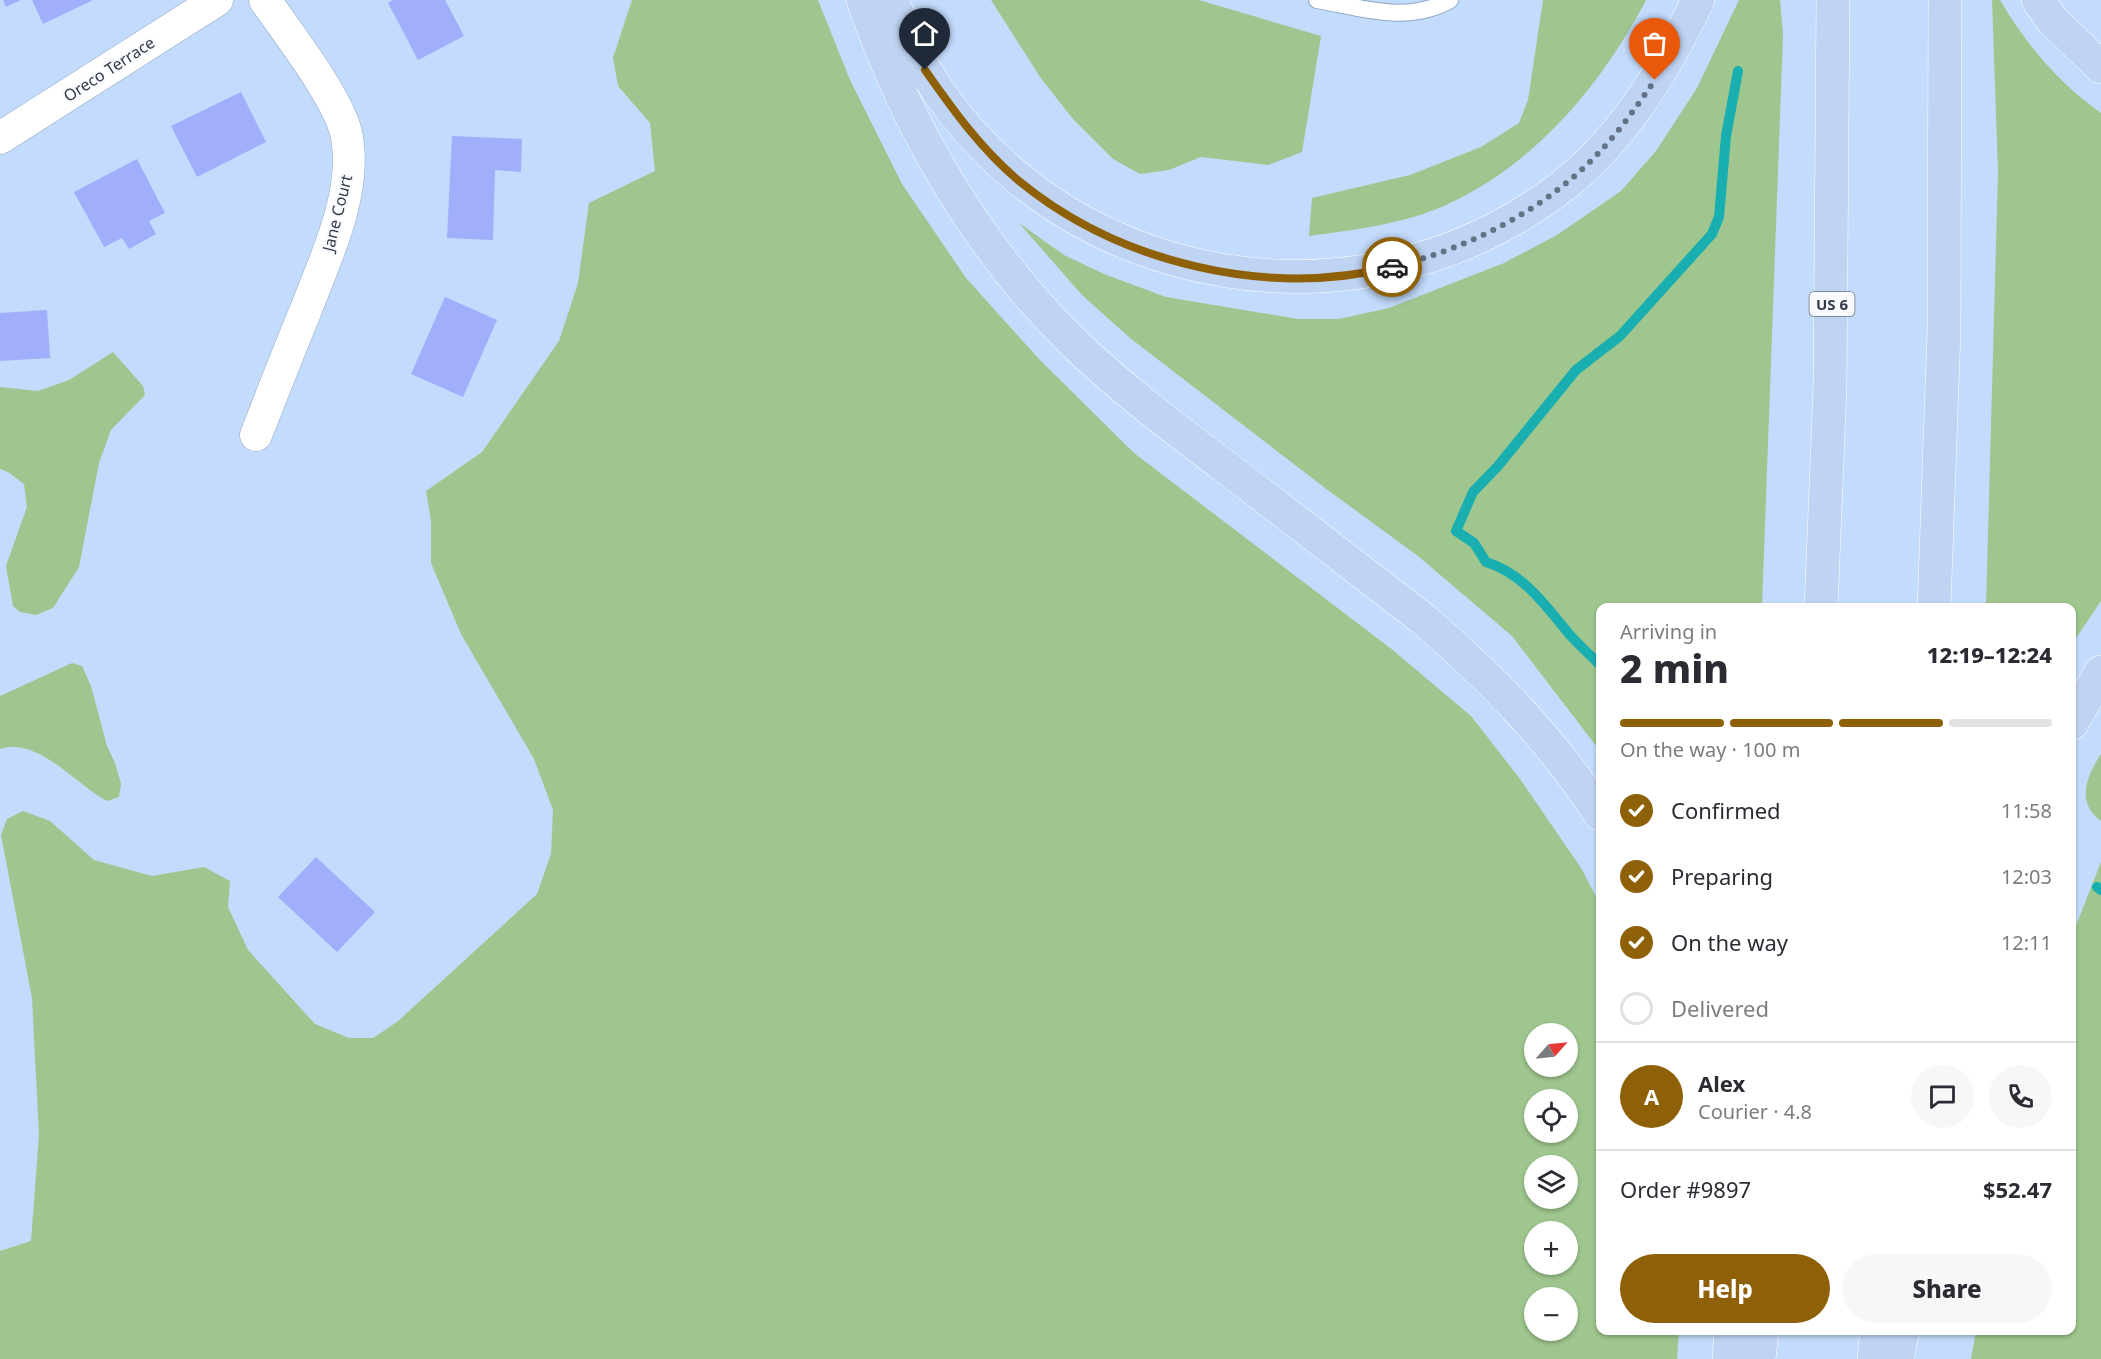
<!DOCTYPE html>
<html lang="en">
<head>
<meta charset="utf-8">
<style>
  :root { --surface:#fff; --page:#f7f7f7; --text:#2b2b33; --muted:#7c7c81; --line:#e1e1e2; --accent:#8e6007 }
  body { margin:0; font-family:"Noto Sans",sans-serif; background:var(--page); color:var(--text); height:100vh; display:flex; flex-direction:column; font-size:22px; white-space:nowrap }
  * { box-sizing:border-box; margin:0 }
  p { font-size:20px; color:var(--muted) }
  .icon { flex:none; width:33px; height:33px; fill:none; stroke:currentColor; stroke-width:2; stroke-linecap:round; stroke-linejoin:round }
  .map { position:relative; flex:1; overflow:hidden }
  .panel { position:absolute; left:1596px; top:603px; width:480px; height:732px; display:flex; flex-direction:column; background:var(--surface); border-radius:12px; box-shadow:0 2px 4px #0004 }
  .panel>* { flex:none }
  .needle { width:39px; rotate:63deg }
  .controls { position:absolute; left:1524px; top:1023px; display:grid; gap:12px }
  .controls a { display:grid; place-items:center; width:54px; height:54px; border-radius:50%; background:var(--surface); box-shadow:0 2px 4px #0004; font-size:30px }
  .pin { position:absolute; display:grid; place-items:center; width:51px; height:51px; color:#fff; margin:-62px -26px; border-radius:50% 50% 50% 0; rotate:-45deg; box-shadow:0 0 6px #0007 }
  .pin .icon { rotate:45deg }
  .courier { position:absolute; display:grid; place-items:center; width:60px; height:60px; margin:-30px; border:4px solid #8e6007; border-radius:50%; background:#fff; color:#222; box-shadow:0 2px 8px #0007 }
  .summary em { font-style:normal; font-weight:800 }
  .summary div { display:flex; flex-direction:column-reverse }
  .summary { display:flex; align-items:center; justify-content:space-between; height:102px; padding:0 24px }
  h1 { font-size:39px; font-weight:800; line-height:45px }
  .bar { display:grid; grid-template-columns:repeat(4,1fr); gap:9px 6px; align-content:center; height:72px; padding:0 24px }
  .bar i { height:8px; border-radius:4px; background:var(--line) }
  .bar .current { background:var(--accent) }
  .bar p { grid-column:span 4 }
  .line { display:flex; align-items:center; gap:15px; padding:0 24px; border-top:2px solid var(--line) }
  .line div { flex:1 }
  .round { display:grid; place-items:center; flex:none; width:63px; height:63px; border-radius:32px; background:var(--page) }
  ol { padding:0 24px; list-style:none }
  li { display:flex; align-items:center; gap:18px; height:66px }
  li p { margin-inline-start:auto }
  li .icon { padding:6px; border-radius:50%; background:var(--accent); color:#fff; stroke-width:4 }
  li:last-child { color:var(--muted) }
  li i { width:33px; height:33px; border:3px solid var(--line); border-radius:50% }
  .action { display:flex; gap:12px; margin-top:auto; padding:12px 24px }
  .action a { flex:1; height:69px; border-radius:36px; background:var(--accent); color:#fff; font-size:24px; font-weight:800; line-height:69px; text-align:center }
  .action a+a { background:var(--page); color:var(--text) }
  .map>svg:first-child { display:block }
  .green { fill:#9fc68e; fill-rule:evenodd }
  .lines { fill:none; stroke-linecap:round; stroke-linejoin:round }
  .stream { stroke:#19aeb0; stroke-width:10 }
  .building { fill:#a1aefc }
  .lane-casing { stroke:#91a8c7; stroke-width:18 }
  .street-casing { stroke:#91a8c7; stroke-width:33 }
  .highway-casing { stroke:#fff; stroke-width:34 }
  .lane { stroke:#fff; stroke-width:16 }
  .street { stroke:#fff; stroke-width:32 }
  .highway { stroke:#bfd4f2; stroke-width:33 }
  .done { stroke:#647286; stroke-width:6; stroke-dasharray:0 10.8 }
  .route { stroke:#8e6007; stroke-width:8 }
  .labels { text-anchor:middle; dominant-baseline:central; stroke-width:4.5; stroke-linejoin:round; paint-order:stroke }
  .shield { fill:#f8fafe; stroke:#6d747e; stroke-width:1.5 }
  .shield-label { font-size:15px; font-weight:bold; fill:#313a47 }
  .street-label { font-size:16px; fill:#313a47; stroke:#f8fafe }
</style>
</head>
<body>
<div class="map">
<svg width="2101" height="1359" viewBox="0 0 2101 1359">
  <rect width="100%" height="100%" fill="#c3dbfc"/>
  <!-- green -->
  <path class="green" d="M632,0h186l32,80 52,104 64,94 73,81 95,94 260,198 77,65 49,63 61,89 19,36v426l79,1 -2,28h-1677v-108l31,-10 8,-106 -7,-137 -31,-163 6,-16 16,-8 27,10 44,39 58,16 52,-9 26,14 -2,26 20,43 67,74 34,14h24l24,-16 140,-128 14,-40 2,-44 -19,-51 -73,-125 -30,-71v-42l-5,-30 56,-39 77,-111 19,-58 11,-80 66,-32 -5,-48 -32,-37 -5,-28zM1534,1034h34v32h-34zM1534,1100h34v32h-34zM1534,1166h34v32h-34zM1534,1232h34v32h-34zM1534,1298h34v32h-34z
    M991,0h208l122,36 -19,116 -34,13 -67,-8 -32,13 -29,4 -27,-15 -40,-40 -33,-42z
    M1543,0h103c-44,84 -111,165 -200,205 -42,19 -92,25 -137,31l3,-38 98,-23 71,-28 38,-24 9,-23z
    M1739,0h41l3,35 -21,572 -162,1v143l-88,-115 -94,-80 -93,-68 -195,-150 -48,-43 -63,-72 45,32 40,19 62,23 132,22h41l50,-11 115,-45 53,-28 64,-44 35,-40 41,-63z
    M1992,0h8c25,43 60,85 101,113v488l-29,43v-36l-86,-1 12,-435z
    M113,352l30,34 2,9 -34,35 -12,33 -20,104 -26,41 -17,7 -16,-3 -7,-6 -7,-40 21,-59 -3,-23 -16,-12 -8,-3v-82l38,4 31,-11z
    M72,663l10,3 9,20 16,60 8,17 6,21 -2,13 -12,4c-31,-16 -68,-64 -107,-52v-53z
    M2101,754v67c-25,-18 -15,-44 0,-67z
    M2101,862v497h-130l5,-28 96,-1v-394z"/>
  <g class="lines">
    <!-- stream -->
    <path class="stream" d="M1600,665c-10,-10 -21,-20 -30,-30 -25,-30 -46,-61 -84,-73l-12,-19 -18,-12 17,-39 25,-26 78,-96 44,-34 92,-102 7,-17 7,-81 12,-65
      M2097,887l4,3"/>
  </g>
  <!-- building -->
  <path class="building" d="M3,0h18l-15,7z
    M32,0h61l-50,24z
    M393,0h52l19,36 -46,24 -30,-57z
    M241,92l25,50 -69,35 -26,-51z
    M452,136l70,3 -1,33 -26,-2 -2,70 -46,-2z
    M137,159l28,54 -16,8 7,13 -27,15 -7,-11 -18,9 -30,-55z
    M445,297l52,23 -34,77 -52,-23z
    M47,310l3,48 -50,3v-48z
    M316,857l59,55 -38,40 -59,-55z"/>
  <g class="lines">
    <!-- lane casing -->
    <g class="lane-casing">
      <path id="lane" d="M1317,0c45,8 91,24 133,0"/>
    </g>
    <!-- street casing -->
    <g class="street-casing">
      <path id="street" d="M0,138l217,-138
        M256,435c16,-41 32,-82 49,-123 20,-53 52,-117 42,-175 -7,-38 -59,-103 -82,-137"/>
    </g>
    <!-- highway casing -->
    <g class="highway-casing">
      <path id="highway" d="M863,0c44,127 115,250 212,344 51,49 108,91 165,134 61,47 122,94 183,141 69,60 127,118 177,195
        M892,0c97,267 433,359 660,194 67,-48 111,-121 146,-194
        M2038,0l15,21 48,46
        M1821,608l9,-221 3,-387
        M1934,608l10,-278 1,-330
        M2072,723l29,-51
        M1729,1359l2,-29
        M1759,1359l3,-29
        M1874,1359l3,-29
        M1897,1359l6,-29"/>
    </g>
    <!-- lane -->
    <use href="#lane" class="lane"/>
    <!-- street -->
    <use href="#street" class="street"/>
    <!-- highway -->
    <use href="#highway" class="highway"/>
  </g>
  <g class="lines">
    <!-- done -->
    <path class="done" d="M1392,267c79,-19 159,-60 213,-121 19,-21 34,-43 50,-66"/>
    <!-- route -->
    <path class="route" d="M925,70c28,40 56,79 94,111 100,82 247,117 373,86"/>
  </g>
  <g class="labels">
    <!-- shield labels -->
    <rect class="shield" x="1809.5" y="292" width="45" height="24" rx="4.5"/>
    <g class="shield-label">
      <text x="1832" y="304">US 6</text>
    </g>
    <!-- street labels -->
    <g class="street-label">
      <text transform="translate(109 69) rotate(-33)">Oreco Terrace</text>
      <text transform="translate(337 213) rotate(-76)">Jane Court</text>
    </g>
  </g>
</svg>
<div class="controls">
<a><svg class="needle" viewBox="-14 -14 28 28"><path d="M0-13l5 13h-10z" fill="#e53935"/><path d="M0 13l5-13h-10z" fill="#7c7c81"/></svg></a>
<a><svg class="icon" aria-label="locate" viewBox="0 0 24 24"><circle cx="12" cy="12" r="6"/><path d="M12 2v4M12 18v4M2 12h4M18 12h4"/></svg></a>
<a><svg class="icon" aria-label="layers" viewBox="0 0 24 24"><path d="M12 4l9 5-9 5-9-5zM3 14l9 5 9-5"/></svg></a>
<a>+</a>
<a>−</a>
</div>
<div class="pin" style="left:1655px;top:80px;background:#ea580c"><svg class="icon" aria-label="bag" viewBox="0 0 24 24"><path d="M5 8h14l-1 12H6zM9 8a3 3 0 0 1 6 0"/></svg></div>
<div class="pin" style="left:925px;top:70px;background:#1f2937"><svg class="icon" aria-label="home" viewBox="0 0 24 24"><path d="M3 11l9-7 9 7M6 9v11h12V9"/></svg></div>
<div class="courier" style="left:1392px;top:267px"><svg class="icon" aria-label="car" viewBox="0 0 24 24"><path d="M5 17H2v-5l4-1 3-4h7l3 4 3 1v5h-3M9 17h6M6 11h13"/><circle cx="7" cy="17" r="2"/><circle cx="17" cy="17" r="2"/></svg></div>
<section class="panel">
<div class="summary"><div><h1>2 min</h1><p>Arriving in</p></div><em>12:19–12:24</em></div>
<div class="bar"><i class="current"></i><i class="current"></i><i class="current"></i><i></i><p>On the way · 100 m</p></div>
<ol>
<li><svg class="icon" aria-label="check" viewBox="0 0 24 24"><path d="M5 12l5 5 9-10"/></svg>Confirmed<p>11:58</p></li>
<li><svg class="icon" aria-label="check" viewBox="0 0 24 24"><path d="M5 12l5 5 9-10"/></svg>Preparing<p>12:03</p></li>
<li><svg class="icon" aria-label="check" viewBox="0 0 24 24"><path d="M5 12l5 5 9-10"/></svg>On the way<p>12:11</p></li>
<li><i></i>Delivered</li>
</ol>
<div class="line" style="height:108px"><b class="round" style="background:var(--accent);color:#fff">A</b><div><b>Alex</b><p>Courier · 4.8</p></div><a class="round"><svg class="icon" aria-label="chat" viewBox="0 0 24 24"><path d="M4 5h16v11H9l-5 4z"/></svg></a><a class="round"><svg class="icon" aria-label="phone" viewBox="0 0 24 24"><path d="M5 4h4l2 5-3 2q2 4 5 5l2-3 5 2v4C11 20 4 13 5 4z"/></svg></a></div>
<div class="line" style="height:78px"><div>Order #9897</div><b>$52.47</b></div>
<div class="action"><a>Help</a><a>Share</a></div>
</section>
</div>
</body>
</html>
